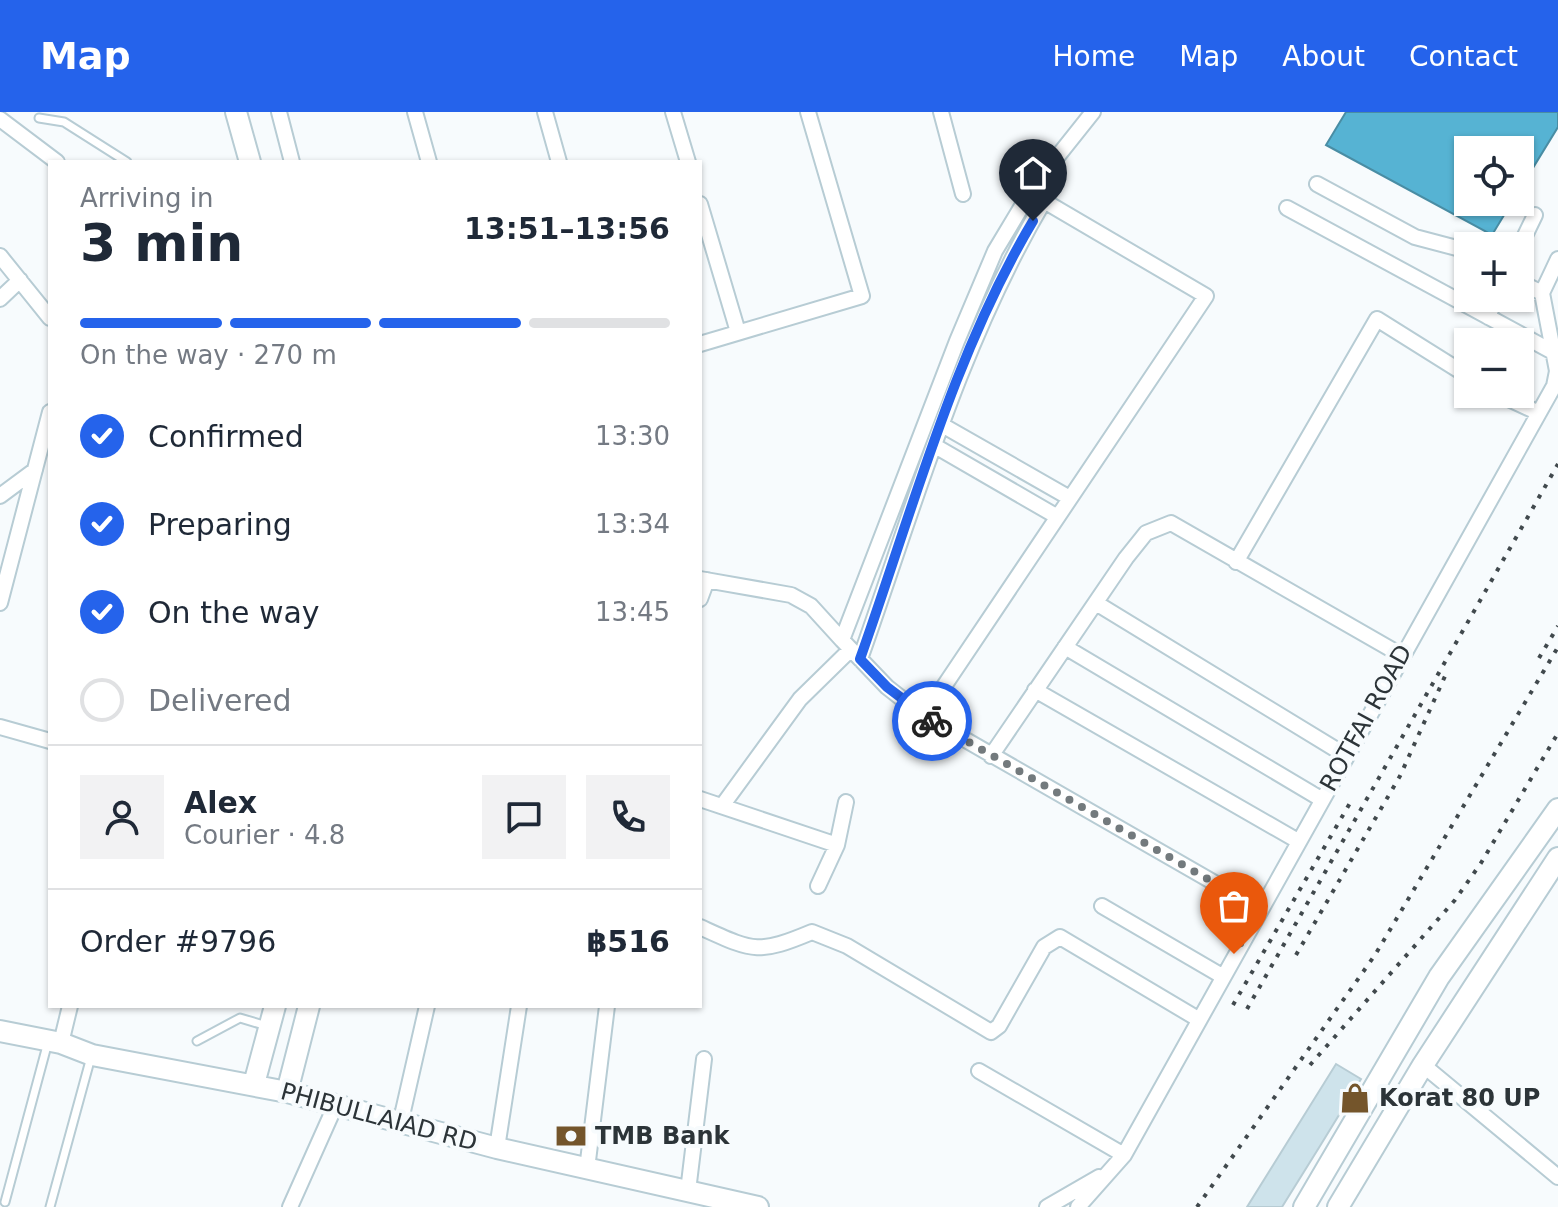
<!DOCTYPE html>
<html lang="en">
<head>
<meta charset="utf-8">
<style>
  :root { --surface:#fff; --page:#f2f2f3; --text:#1f2937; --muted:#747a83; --line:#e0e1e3; --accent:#2563eb }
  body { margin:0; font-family:"DejaVu Sans",sans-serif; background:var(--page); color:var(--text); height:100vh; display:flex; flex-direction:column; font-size:30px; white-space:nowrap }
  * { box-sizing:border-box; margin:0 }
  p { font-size:26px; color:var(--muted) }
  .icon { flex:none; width:44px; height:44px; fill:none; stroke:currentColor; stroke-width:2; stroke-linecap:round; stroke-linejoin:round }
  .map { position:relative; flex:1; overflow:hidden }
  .details { position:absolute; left:48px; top:48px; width:654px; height:848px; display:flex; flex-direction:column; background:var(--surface); border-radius:0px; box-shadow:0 2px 6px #0004 }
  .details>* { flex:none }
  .fabs { position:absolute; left:1454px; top:24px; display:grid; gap:16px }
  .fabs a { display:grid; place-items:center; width:80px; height:80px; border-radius:0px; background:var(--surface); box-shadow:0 2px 6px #0004; font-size:40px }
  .pin { position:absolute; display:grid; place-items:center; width:68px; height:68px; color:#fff; margin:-82px -34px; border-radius:50% 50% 50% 0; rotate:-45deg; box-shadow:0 0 8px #0007 }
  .pin .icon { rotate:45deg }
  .courier { position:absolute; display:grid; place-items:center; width:80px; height:80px; margin:-40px; border:6px solid #2563eb; border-radius:50%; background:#fff; color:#222; box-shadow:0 2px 10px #0007 }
  .headline em { font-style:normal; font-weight:800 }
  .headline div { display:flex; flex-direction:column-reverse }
  .headline { display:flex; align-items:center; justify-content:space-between; height:136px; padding:0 32px }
  h1 { font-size:52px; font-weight:800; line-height:60px }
  .bar { display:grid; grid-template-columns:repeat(4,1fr); gap:12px 8px; align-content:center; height:96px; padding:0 32px }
  .bar i { height:10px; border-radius:6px; background:var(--line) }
  .bar .active { background:var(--accent) }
  .bar p { grid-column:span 4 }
  .line { display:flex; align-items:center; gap:20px; padding:0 32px; border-top:2px solid var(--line) }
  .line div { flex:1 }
  .round { display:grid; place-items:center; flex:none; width:84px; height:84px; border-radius:0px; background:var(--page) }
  ol { padding:0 32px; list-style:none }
  li { display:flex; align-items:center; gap:24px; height:88px }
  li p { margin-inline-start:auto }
  li .icon { padding:8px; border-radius:50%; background:var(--accent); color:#fff; stroke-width:4 }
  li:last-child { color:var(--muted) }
  li i { width:44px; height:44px; border:4px solid var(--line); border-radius:50% }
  header { display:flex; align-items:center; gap:48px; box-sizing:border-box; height:112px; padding:0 40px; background:var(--accent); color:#fff }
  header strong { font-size:38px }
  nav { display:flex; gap:44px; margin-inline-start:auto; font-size:28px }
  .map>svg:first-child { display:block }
  .water { fill:#56b3d3; stroke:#498da4; stroke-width:2 }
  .building { fill:#cee3eb; stroke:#b7ccd4; stroke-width:2 }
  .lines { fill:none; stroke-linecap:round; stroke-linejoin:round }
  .service-casing { stroke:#b7ccd4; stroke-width:11 }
  .minor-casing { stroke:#b7ccd4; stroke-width:18 }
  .secondary-casing { stroke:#b7ccd4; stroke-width:24 }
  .service { stroke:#fff; stroke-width:7 }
  .minor { stroke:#fff; stroke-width:14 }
  .secondary { stroke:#fff; stroke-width:20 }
  .rail { stroke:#41494d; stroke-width:4; stroke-dasharray:4 8; stroke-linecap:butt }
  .done { stroke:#737a7d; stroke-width:8; stroke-dasharray:0 14.4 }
  .route { stroke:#2563eb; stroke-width:10 }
  .labels { text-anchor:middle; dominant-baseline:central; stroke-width:8; stroke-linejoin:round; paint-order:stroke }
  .street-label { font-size:24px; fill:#2c3438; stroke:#f7fbfd }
  .poi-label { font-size:24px; font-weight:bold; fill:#2c3438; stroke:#f7fbfd; text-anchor:start }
</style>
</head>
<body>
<header>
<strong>Map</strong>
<nav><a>Home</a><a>Map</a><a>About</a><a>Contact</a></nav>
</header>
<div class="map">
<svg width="1558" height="1095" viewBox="0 0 1558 1095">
  <rect width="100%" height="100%" fill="#f7fbfd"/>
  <!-- water -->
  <path class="water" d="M1346,0h212v15l-38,62v-39h-52v52h44l-20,33 -166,-90z"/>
  <!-- building -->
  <path class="building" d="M1336,952l25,15 -41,67 -38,61h-35z"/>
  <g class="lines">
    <!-- service casing -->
    <g class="service-casing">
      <path id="service" d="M39,6l25,4 63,40
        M197,929l43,-23 27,8
        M5,1090l43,-160
        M50,1095l41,-150"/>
    </g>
    <!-- minor casing -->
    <g class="minor-casing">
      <path id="minor" d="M279,0l13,50
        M415,0l14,50
        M545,0l14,50
        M673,0l15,50
        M941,0l22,82
        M1093,0l-59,74 -39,65 -38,90 -115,299 45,47 37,29 336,193
        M0,7l57,43
        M1317,72l98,53 53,14
        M700,92l38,128
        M1287,96l268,145
        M1520,134l15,-31
        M0,144l50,62
        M1520,170l22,11
        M0,187l20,-19
        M1488,205l8,-19
        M700,232l162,-48 -54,-184
        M1498,282l41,19
        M942,313l126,72
        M935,334l121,70
        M0,384l35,-26
        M1236,450l141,-243 91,57
        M700,467l91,16 20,11 31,34
        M700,487l7,-19
        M0,491l50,-191
        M1096,491l249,152
        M1065,535l256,152
        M860,547c55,-155 100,-316 184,-458l162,95 -282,420
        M1035,578l263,151
        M0,615l50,14
        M991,644l135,-198 20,-25 25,-10 230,132
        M700,687l137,46
        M722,694l78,-107 50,-49
        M818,774l19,-41 9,-43
        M1102,794l120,70
        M700,815c53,24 57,28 112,5l35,14 144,86 8,-6 45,-79 16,-10 138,82
        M61,931l9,-37
        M1423,953l135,112
        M979,959l145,84
        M401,1008l26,-114
        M497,1036l22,-142
        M587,1057l20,-163
        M688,1079l16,-132
        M290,1095l46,-103
        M1047,1095l52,-30
        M1078,1095l46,-52 430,-769 3,-15 -15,-78 16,-34"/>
    </g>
    <!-- secondary casing -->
    <g class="secondary-casing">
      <path id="secondary" d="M236,0l14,50
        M0,919l61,12 31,12 195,37 210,56 261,59
        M254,972l21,-78
        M287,980l22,-86
        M1304,1095l135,-230 119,-168
        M1338,1095l85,-142 135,-207"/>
    </g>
    <!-- service -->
    <use href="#service" class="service"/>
    <!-- minor -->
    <use href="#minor" class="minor"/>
    <!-- secondary -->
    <use href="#secondary" class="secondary"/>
    <!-- rail -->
    <path class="rail" d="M1539,546l19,-32
      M1296,843l104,-179 46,-102
      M1233,893l117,-202
      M1247,897l311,-545
      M1310,953l145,-165 26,-37 77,-130
      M1197,1095l178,-252 183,-308"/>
  </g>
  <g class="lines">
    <!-- done -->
    <path class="done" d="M932,609l328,188 -26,45"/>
    <!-- route -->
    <path class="route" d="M932,609l-45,-34 -27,-28c52,-146 93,-304 173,-438"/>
  </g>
  <!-- icons -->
  <defs>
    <g id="shop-bare" transform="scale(2.4)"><path d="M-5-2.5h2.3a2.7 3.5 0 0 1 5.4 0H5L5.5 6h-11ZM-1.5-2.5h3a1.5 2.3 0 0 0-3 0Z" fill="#74552b" stroke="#f7fbfd" stroke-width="2.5" paint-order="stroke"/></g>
    <g id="bank-bare" transform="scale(2.4)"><path d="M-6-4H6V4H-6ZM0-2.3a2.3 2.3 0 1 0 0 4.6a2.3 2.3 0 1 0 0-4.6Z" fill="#74552b" stroke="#f7fbfd" stroke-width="2.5" paint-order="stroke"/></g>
  </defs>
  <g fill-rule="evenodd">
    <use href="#shop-bare" x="1355" y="986"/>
    <use href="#bank-bare" x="571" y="1024"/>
  </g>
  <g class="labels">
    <!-- street labels -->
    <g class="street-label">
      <text transform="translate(1366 606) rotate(-61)">ROTFAI ROAD</text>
      <text transform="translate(379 1005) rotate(15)">PHIBULLAIAD RD</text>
    </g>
    <!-- poi labels -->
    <g class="poi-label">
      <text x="1379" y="986">Korat 80 UP</text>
      <text x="595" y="1024">TMB Bank</text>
    </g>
  </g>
</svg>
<div class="fabs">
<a><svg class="icon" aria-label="locate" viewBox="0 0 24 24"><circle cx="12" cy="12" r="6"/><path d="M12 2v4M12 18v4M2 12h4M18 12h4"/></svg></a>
<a>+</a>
<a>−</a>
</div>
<div class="pin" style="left:1234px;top:842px;background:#ea580c"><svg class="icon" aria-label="bag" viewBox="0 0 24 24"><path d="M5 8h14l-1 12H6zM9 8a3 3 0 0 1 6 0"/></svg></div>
<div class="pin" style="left:1033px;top:109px;background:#1f2937"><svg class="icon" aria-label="home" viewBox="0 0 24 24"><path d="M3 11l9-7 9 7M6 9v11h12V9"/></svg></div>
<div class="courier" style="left:932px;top:609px"><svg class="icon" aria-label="bike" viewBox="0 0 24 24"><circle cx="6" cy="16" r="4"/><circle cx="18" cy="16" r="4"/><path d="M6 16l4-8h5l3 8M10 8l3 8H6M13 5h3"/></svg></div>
<section class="details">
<div class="headline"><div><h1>3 min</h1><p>Arriving in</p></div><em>13:51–13:56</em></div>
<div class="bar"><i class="active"></i><i class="active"></i><i class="active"></i><i></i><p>On the way · 270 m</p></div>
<ol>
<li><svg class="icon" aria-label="check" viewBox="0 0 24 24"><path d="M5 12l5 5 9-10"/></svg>Confirmed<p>13:30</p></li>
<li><svg class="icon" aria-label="check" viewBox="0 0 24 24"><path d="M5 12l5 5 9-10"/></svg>Preparing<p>13:34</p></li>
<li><svg class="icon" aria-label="check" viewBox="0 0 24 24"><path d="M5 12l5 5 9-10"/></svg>On the way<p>13:45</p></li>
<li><i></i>Delivered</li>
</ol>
<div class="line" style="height:144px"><a class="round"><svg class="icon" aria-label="person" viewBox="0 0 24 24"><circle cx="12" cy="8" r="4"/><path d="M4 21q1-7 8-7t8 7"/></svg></a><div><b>Alex</b><p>Courier · 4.8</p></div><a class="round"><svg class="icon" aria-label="chat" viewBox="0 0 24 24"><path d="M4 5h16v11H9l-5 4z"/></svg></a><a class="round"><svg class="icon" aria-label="phone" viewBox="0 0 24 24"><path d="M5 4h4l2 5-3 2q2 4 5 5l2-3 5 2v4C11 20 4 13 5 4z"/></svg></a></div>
<div class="line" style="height:104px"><div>Order #9796</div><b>฿516</b></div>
</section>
</div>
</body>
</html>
